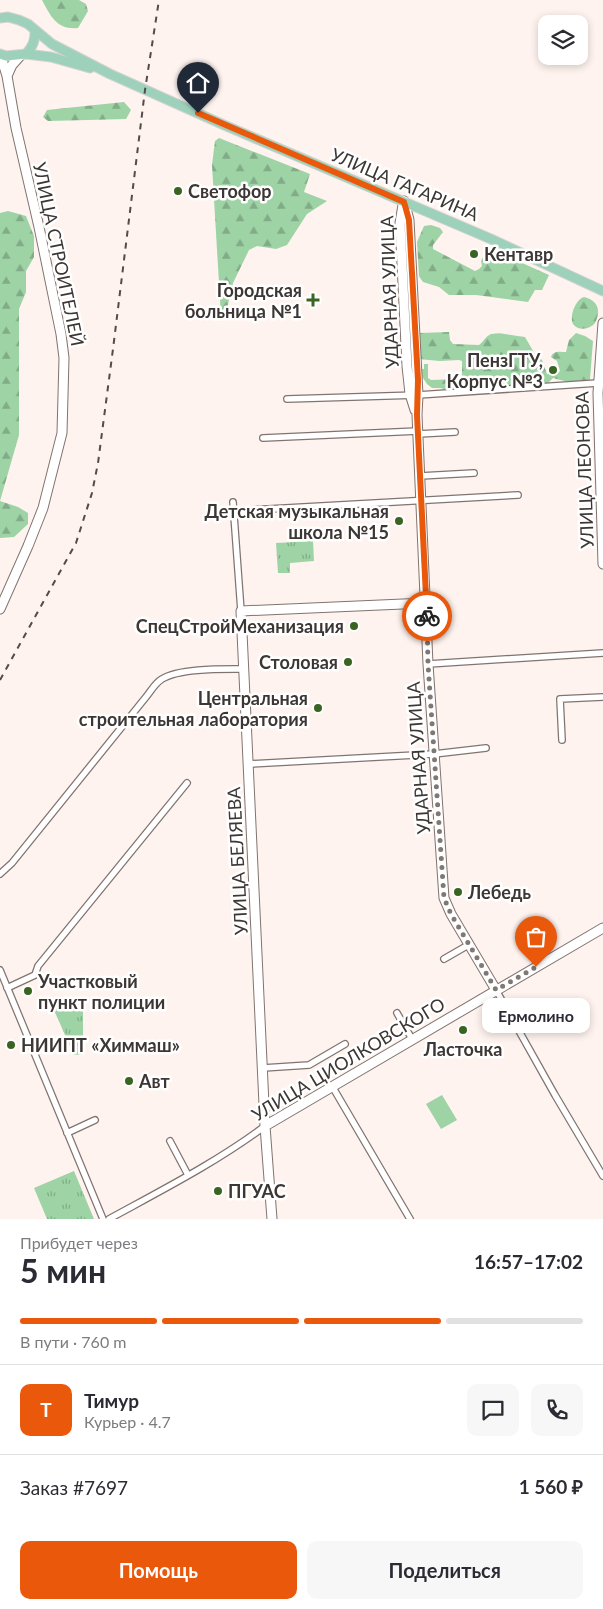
<!DOCTYPE html>
<html lang="ru">
<head>
<meta charset="utf-8">
<style>
  :root { --surface:#fff; --page:#f7f7f7; --text:#2b2b33; --muted:#7c7c81; --line:#e1e1e2; --accent:#ea580c }
  body { margin:0; font-family:Lato,sans-serif; background:var(--page); color:var(--text); height:100vh; display:flex; flex-direction:column; font-size:19px; white-space:nowrap }
  * { box-sizing:border-box; margin:0 }
  p { font-size:16px; color:var(--muted) }
  .icon { flex:none; width:28px; height:28px; fill:none; stroke:currentColor; stroke-width:2; stroke-linecap:round; stroke-linejoin:round }
  .map { position:relative; height:1219px; overflow:hidden }
  .panel { display:flex; flex-direction:column; background:var(--surface); flex:1 }
  .panel>* { flex:none }
  .controls { position:absolute; left:538px; top:15px; display:grid; gap:10px }
  .controls a { display:grid; place-items:center; width:50px; height:50px; border-radius:10px; background:var(--surface); box-shadow:0 2px 8px #0003; font-size:25px }
  .pin { position:absolute; display:grid; place-items:center; width:42px; height:42px; color:#fff; margin:-51px -21px; border-radius:50% 50% 50% 0; rotate:-45deg; box-shadow:0 0 5px #0007 }
  .pin .icon { rotate:45deg }
  .courier { position:absolute; display:grid; place-items:center; width:50px; height:50px; margin:-25px; border:4px solid #ea580c; border-radius:50%; background:#fff; color:#222; box-shadow:0 1px 6px #0007 }
  .bubble { position:absolute; height:35px; border-radius:10px; background:var(--surface); box-shadow:0 2px 8px #0003; font-size:16px; font-weight:700; line-height:35px; text-align:center }
  .head em { font-style:normal; font-weight:700 }
  .head div { display:flex; flex-direction:column-reverse }
  .head { display:flex; align-items:center; justify-content:space-between; height:85px; padding:0 20px }
  h1 { font-size:32px; font-weight:700; line-height:38px }
  .bar { display:grid; grid-template-columns:repeat(4,1fr); gap:8px 5px; align-content:center; height:60px; padding:0 20px }
  .bar i { height:6px; border-radius:4px; background:var(--line) }
  .bar .on { background:var(--accent) }
  .bar p { grid-column:span 4 }
  .line { display:flex; align-items:center; gap:12px; padding:0 20px; border-top:1px solid var(--line) }
  .line div { flex:1 }
  .round { display:grid; place-items:center; flex:none; width:52px; height:52px; border-radius:10px; background:var(--page) }
  .primary-button { display:flex; gap:10px; margin-top:auto; padding:10px 20px }
  .primary-button a { flex:1; height:58px; border-radius:10px; background:var(--accent); color:#fff; font-size:20px; font-weight:700; line-height:58px; text-align:center }
  .primary-button a+a { background:var(--page); color:var(--text) }
  .map>svg:first-child { display:block }
  .grass { fill:url(#grass-tufts) }
  .forest { fill:url(#forest-firs) }
  .pitch { fill:#9dd3a5 }
  .lines { fill:none; stroke-linecap:round; stroke-linejoin:round }
  .street-casing { stroke:#817470; stroke-width:8 }
  .secondary-casing { stroke:#817470; stroke-width:11 }
  .primary-casing { stroke:#d4d3d2; stroke-width:11 }
  .street { stroke:#fff; stroke-width:5.5 }
  .secondary { stroke:#fff; stroke-width:9 }
  .primary { stroke:#9dd1bb; stroke-width:9 }
  .rail { stroke:#524b49; stroke-width:2; stroke-dasharray:6 6; stroke-linecap:butt }
  .done { stroke:#807875; stroke-width:5; stroke-dasharray:0 9 }
  .route { stroke:#ea580c; stroke-width:6 }
  .poi-dot { fill:#396422; stroke:#fff; stroke-width:2 }
  .labels { text-anchor:middle; dominant-baseline:central; stroke-width:5; stroke-linejoin:round; paint-order:stroke }
  .street-label { font-size:18px; fill:#3c3634; stroke:#fff }
  .poi-label { font-size:18px; font-weight:bold; fill:#3c3634; stroke:#fff; text-anchor:start }
</style>
</head>
<body>
<div class="map">
<svg width="603" height="1219" viewBox="0 0 603 1219">
  <defs>
    <pattern id="grass-tufts" width="24" height="20" patternUnits="userSpaceOnUse" patternTransform="scale(1.25)"><rect width="24" height="20" fill="#9dd3a5"/><path d="M3 7l-1-3M5 7V3M7 7l1-3M15 17l-1-3M17 17v-4M19 17l1-3" fill="none" stroke="#81ac87"/></pattern>
    <pattern id="forest-firs" width="22" height="20" patternUnits="userSpaceOnUse" patternTransform="scale(1.25)"><rect width="22" height="20" fill="#9dd3a5"/><path d="M5 1l3.5 6h-7zM16 11l3.5 6h-7z" fill="#81ac87"/></pattern>
  </defs>
  <rect width="100%" height="100%" fill="#fef3ee"/>
  <!-- grass -->
  <path class="grass" d="M313,541l1,20 -24,2v10h-12l-2,-30z
    M57,1005l26,1v48l-9,1 -21,-47z
    M74,1171l20,48h-47l-13,-31z"/>
  <!-- forest -->
  <path class="forest" d="M42,0h37l7,4 2,7 -10,17c-21,2 -27,-11 -36,-28z
    M124,102l7,8 -5,9 -78,2 -5,-4 4,-7z
    M219,138l91,36 -6,18 23,9 -20,13 -20,31 -11,4 -19,-3 -8,4 -16,33 -8,34h-4l-9,-152 3,-24z
    M8,211l18,5 8,20v21l-8,14v21l-7,17v126l-19,66 18,6 10,6v11l-14,13 -14,1v-325z
    M431,225l9,3 3,4 -10,13v4l42,22 4,-2 3,-3 -1,-5 7,-13 61,27 -7,15h-7l-7,12 -52,-7h-27l-10,-8 -16,-5 -4,-6 -2,-34 7,-16z
    M584,297c13,3 17,12 12,24 -3,8 -18,11 -23,3 -4,-8 3,-25 11,-27z
    M449,332l1,8 3,4 26,1c5,-4 7,-9 12,-11 7,-2 26,2 34,3l11,19 6,4 5,14h10l3,-3 -3,-10 -6,-4c2,-7 10,-5 15,-5l3,-12 7,-7 9,3 8,5 -3,38 -1,2c-14,2 -23,1 -36,-3l-6,6 -60,4 -11,-10 -2,3v8l-27,2 -6,-3h-9l-5,-4 -4,-6 -5,-2v-7h6v-5h4v14l3,2 30,-1 1,-2v-16l-3,-1 -19,1 -22,-2 1,-26z"/>
  <!-- pitch -->
  <path class="pitch" d="M442,1095l15,25 -16,9 -15,-25z"/>
  <g class="lines">
    <!-- street casing -->
    <g class="street-casing">
      <path id="street" d="M287,399l131,-4 180,-12
        M418,434l37,-2
        M263,438l155,-7
        M420,476l54,-3
        M233,502l8,109
        M234,511l284,-16
        M428,664l175,-11
        M562,740l-2,-41 43,-2
        M249,764l185,-10 52,-6
        M0,874l12,-11 134,-166c5,-6 9,-14 16,-18 17,-11 60,-10 81,-10
        M444,959l26,-15
        M0,970l103,249
        M7,988l28,-13 3,-9 149,-183
        M496,990l59,105 48,81
        M397,1013l15,26
        M263,1068l46,-3 36,-21
        M332,1086l78,133
        M67,1133l28,-13
        M170,1141l18,34
        M109,1219c53,-29 108,-57 156,-93"/>
    </g>
    <!-- secondary casing -->
    <g class="secondary-casing">
      <path id="secondary" d="M0,59l3,4 4,13 9,52 23,99 22,107 3,24 -2,75 -19,75 -15,38 -28,63
        M7,76l5,-11 8,-9
        M404,201l5,19 9,175 -1,20 11,249 16,234 7,16 45,76
        M403,205l-3,18 7,143 3,28 5,16
        M603,323l-5,70 5,171
        M265,1126l338,-198
        M272,1219l-7,-93 -24,-515 185,-8"/>
    </g>
    <!-- primary casing -->
    <g class="primary-casing">
      <path id="primary" d="M0,18l8,-1 11,3 9,4 24,20 58,30 114,51 267,114 112,52
        M0,54l6,2 20,-2 25,3 39,11
        M26,54c7,-8 9,-13 9,-23"/>
    </g>
    <!-- street -->
    <use href="#street" class="street"/>
    <!-- secondary -->
    <use href="#secondary" class="secondary"/>
    <!-- primary -->
    <use href="#primary" class="primary"/>
    <!-- rail -->
    <path class="rail" d="M0,680l76,-137 16,-50 6,-30 15,-114 32,-259 14,-90"/>
  </g>
  <g class="lines">
    <!-- done -->
    <path class="done" d="M427,616l1,48 16,234 7,16 45,76 40,-23"/>
    <!-- route -->
    <path class="route" d="M198,113l206,89 5,18 9,160 -1,35 10,201"/>
  </g>
  <!-- markers -->
  <g class="poi-dot">
    <circle cx="178" cy="191" r="5"/>
    <circle cx="474" cy="254" r="5"/>
    <path d="M310.5 292.5h5v5h5v5h-5v5h-5v-5h-5v-5h5z"/>
    <circle cx="553" cy="370" r="5"/>
    <circle cx="399" cy="521" r="5"/>
    <circle cx="354" cy="626" r="5"/>
    <circle cx="348" cy="662" r="5"/>
    <circle cx="318" cy="708" r="5"/>
    <circle cx="458" cy="892" r="5"/>
    <circle cx="28" cy="991" r="5"/>
    <circle cx="463" cy="1030" r="5"/>
    <circle cx="11" cy="1045" r="5"/>
    <circle cx="129" cy="1081" r="5"/>
    <circle cx="218" cy="1191" r="5"/>
  </g>
  <g class="labels">
    <!-- street labels -->
    <g class="street-label">
      <text transform="translate(405 184) rotate(23)">УЛИЦА ГАГАРИНА</text>
      <text transform="translate(59 254) rotate(78)">УЛИЦА СТРОИТЕЛЕЙ</text>
      <text transform="translate(389 292) rotate(-92)">УДАРНАЯ УЛИЦА</text>
      <text transform="translate(584 470) rotate(-92)">УЛИЦА ЛЕОНОВА</text>
      <text transform="translate(418 758) rotate(-94)">УДАРНАЯ УЛИЦА</text>
      <text transform="translate(237 861) rotate(-93)">УЛИЦА БЕЛЯЕВА</text>
      <text transform="translate(348 1059) rotate(-31)">УЛИЦА ЦИОЛКОВСКОГО</text>
    </g>
    <!-- poi labels -->
    <g class="poi-label">
      <text x="188" y="191">Светофор</text>
      <text x="484" y="254">Кентавр</text>
      <text x="302" y="290" text-anchor="end">Городская<tspan x="302" dy="21">больница №1</tspan></text>
      <text x="543" y="360" text-anchor="end">ПензГТУ,<tspan x="543" dy="21">Корпус №3</tspan></text>
      <text x="389" y="511" text-anchor="end">Детская музыкальная<tspan x="389" dy="21">школа №15</tspan></text>
      <text x="344" y="626" text-anchor="end">СпецСтройМеханизация</text>
      <text x="338" y="662" text-anchor="end">Столовая</text>
      <text x="308" y="698" text-anchor="end">Центральная<tspan x="308" dy="21">строительная лаборатория</tspan></text>
      <text x="468" y="892">Лебедь</text>
      <text x="38" y="981">Участковый<tspan x="38" dy="21">пункт полиции</tspan></text>
      <text x="21" y="1045">НИИПТ «Химмаш»</text>
      <text x="463" y="1049" text-anchor="middle">Ласточка</text>
      <text x="139" y="1081">Авт</text>
      <text x="228" y="1191">ПГУАС</text>
    </g>
  </g>
</svg>
<div class="controls">
<a><svg class="icon" aria-label="layers" viewBox="0 0 24 24"><path d="M12 4l9 5-9 5-9-5zM3 14l9 5 9-5"/></svg></a>
</div>
<div class="pin" style="left:536px;top:967px;background:#ea580c"><svg class="icon" aria-label="bag" viewBox="0 0 24 24"><path d="M5 8h14l-1 12H6zM9 8a3 3 0 0 1 6 0"/></svg></div>
<div class="pin" style="left:198px;top:113px;background:#1f2937"><svg class="icon" aria-label="home" viewBox="0 0 24 24"><path d="M3 11l9-7 9 7M6 9v11h12V9"/></svg></div>
<div class="courier" style="left:427px;top:616px"><svg class="icon" aria-label="bike" viewBox="0 0 24 24"><circle cx="6" cy="16" r="4"/><circle cx="18" cy="16" r="4"/><path d="M6 16l4-8h5l3 8M10 8l3 8H6M13 5h3"/></svg></div>
<div class="bubble" style="left:482px;top:998px;width:108px">Ермолино</div>
</div>
<section class="panel">
<div class="head"><div><h1>5 мин</h1><p>Прибудет через</p></div><em>16:57–17:02</em></div>
<div class="bar"><i class="on"></i><i class="on"></i><i class="on"></i><i></i><p>В пути · 760 m</p></div>
<div class="line" style="height:90px"><b class="round" style="background:var(--accent);color:#fff">Т</b><div><b>Тимур</b><p>Курьер · 4.7</p></div><a class="round"><svg class="icon" aria-label="chat" viewBox="0 0 24 24"><path d="M4 5h16v11H9l-5 4z"/></svg></a><a class="round"><svg class="icon" aria-label="phone" viewBox="0 0 24 24"><path d="M5 4h4l2 5-3 2q2 4 5 5l2-3 5 2v4C11 20 4 13 5 4z"/></svg></a></div>
<div class="line" style="height:65px"><div>Заказ #7697</div><b>1 560 ₽</b></div>
<div class="primary-button"><a>Помощь</a><a>Поделиться</a></div>
</section>
</body>
</html>
